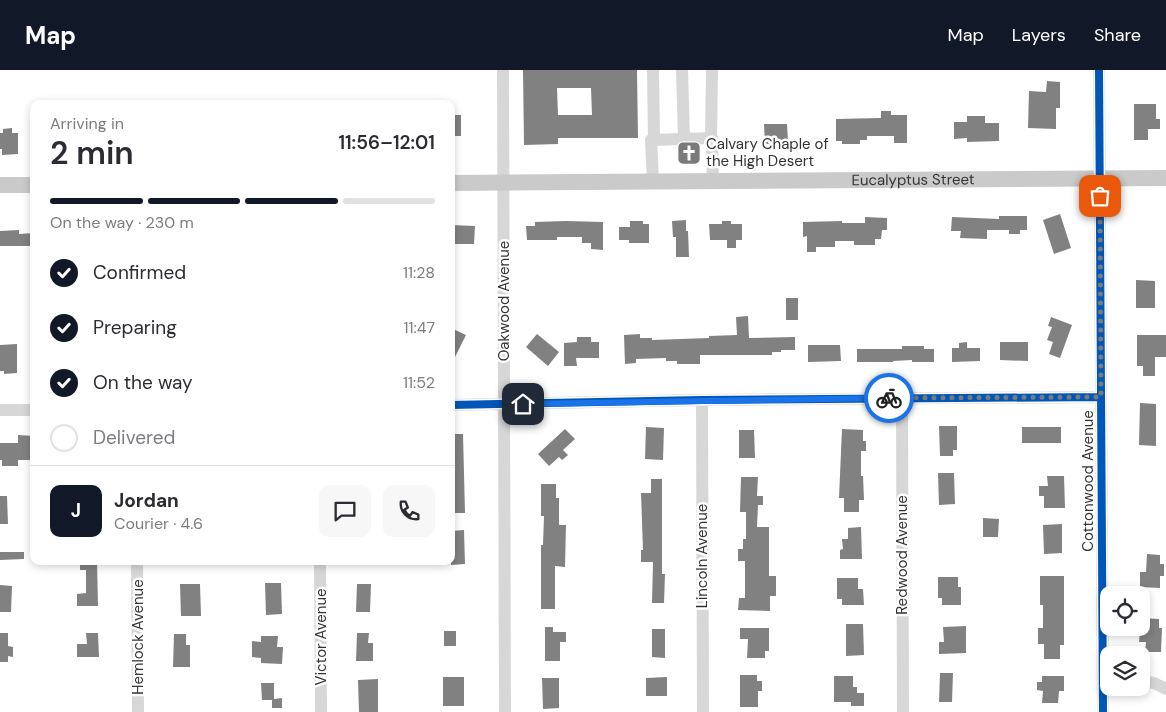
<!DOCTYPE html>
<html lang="en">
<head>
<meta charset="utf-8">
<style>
  :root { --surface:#fff; --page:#f7f7f7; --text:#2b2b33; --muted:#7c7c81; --line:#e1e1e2; --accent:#111827 }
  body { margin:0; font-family:"DM Sans",sans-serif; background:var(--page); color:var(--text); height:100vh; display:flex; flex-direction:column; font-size:19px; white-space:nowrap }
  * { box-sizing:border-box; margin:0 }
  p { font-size:16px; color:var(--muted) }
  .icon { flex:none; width:28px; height:28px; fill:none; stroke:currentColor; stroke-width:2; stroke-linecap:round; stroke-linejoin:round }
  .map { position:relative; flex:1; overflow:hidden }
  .side { position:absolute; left:30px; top:30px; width:425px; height:465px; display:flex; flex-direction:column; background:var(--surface); border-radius:10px; box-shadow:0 2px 8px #0003 }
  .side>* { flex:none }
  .buttons { position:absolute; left:1100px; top:516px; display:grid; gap:10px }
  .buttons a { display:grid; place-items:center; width:50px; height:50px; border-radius:10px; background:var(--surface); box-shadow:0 2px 8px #0003; font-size:25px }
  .pin { position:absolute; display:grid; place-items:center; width:42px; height:42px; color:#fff; margin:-21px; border-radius:10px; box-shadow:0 2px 8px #0006 }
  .courier { position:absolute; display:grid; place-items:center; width:50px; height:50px; margin:-25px; border:4px solid #1a73e8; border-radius:50%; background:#fff; color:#222; box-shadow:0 1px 6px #0007 }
  .head em { font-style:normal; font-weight:600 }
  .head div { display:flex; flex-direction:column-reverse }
  .head { display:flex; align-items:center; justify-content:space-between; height:85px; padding:0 20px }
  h1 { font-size:32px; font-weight:600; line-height:38px }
  .bar { display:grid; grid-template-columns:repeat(4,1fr); gap:8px 5px; align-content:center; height:60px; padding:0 20px }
  .bar i { height:6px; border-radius:4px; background:var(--line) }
  .bar .on { background:var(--accent) }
  .bar p { grid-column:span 4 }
  .line { display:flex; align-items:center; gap:12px; padding:0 20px; border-top:1px solid var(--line) }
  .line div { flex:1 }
  .round { display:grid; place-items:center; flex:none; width:52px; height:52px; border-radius:10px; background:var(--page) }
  ol { padding:0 20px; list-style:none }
  li { display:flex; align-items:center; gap:15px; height:55px }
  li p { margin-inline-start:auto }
  li .icon { padding:5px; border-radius:50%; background:var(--accent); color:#fff; stroke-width:4 }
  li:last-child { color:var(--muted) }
  li i { width:28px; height:28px; border:2px solid var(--line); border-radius:50% }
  header { display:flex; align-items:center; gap:30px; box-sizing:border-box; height:70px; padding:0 25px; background:var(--accent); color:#fff }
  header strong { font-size:24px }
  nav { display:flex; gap:28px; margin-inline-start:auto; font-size:18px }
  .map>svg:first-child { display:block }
  .building { fill:#818181; fill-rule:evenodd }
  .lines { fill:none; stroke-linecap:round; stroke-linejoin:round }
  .minor { stroke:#d7d7d7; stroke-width:12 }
  .major { stroke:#cacaca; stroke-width:16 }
  .cycleway-casing { stroke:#fff; stroke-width:11 }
  .cycleway { stroke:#0057b8; stroke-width:8 }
  .done { stroke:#7a7a7a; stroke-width:5; stroke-dasharray:0 9 }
  .route { stroke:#1a73e8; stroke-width:6 }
  .labels { text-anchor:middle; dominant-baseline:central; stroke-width:5; stroke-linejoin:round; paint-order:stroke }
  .poi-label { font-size:15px; fill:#333; stroke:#fff; text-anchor:start }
  .street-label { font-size:15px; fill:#333; stroke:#fff }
</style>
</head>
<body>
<header>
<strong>Map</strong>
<nav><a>Map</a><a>Layers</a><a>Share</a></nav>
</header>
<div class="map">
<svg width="1166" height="642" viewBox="0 0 1166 642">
  <rect width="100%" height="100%" fill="#fff"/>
  <!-- building -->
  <path class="building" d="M523,0h114l1,68h-80v6l-34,1zM557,18h34l1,27h-34z
    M1047,11l13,1v26h-4v21l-28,-1 1,-37 17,1z
    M1134,34h22v15h4v10h-12v11h-14z
    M881,41h10v4h16v28h-13v-7h-27v4h-7v4h-18v-3h-6v-22l45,-1z
    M451,45h10v21h-10z
    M967,46h18v7h14v18l-32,1v-4l-13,1v-17h13z
    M764,54h23l1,19 -23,1z
    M12,58v5h6v21l-16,1v-6h-2v-16h3v-4z
    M1060,144l11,34 -17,6 -11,-34z
    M999,146h28v14h-7v4h-11v-4h-22v9l-27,-1 1,-7h-10l1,-14 47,2z
    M865,147l22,1v12h-5l-1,9h-6v6h-21v-4h-19v6h-19v5h-9v-16l-4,1v-15l39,-1v2h23z
    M686,150v11h2l1,26h-13v-20h-3l-1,-16z
    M566,151l37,1v28l-12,-1v-6h-9v-6h-25v3h-30l-1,-14h9v-4z
    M630,151h13v3h6v19h-20v-3h-10v-13h11z
    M722,151h9v3h11v16h-6v8h-9v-8h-17l-1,-16h13z
    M451,155l24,1 -1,18h-23z
    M19,160v4l15,-1v13h-34v-15z
    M1136,210l19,1v27h-19z
    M786,228h12v22h-12z
    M748,246l1,22 46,-1v13h-14v2h-9v3h-72v9h-23v-3h-11v-3l-30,1v4l-11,1 -1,-29 16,-1v4h12v2l57,-2v-2l28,-1 -1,-18z
    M1051,247l21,8 -12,33 -11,-4 4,-12 -6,-2 5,-13 -4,-1z
    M451,258l15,7 -15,30z
    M537,264l22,18 -11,14 -22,-19z
    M1137,265h29v22h-11v19h-12v-10h-6z
    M577,267h14v5h8v16h-23l1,8h-13v-23l13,-1z
    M967,272v6h13v13l-28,1v-14h7v-5z
    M1000,272h28v19l-28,-1z
    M17,274v29l-13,1v-3h-4v-26z
    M808,275h32l1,16 -33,1z
    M902,276h22v3h10v13h-22v-2l-19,1v1h-36v-13h45z
    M1140,333l16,1v42l-17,-1z
    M939,356h18v24h-4v6h-13z
    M646,357l18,1 -1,32 -18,-1z
    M1022,357h39v16h-39z
    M565,359l10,10 -12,11 5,5 -6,5 -3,-3 -10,9 -11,-12z
    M842,359l21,1v11h3v10h-5v25h2l1,24h-5v12h-15v-14h-5z
    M739,360h15l1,28h-16z
    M451,364h12l2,79h-13z
    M18,365l16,1v14h-4v10h-12v6h-16v-6h-2v-17h18z
    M938,403h16l1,31 -16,1z
    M1047,406h17l1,32h-21v-12h-5v-10h9z
    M741,407h17l-1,19h6v9h-5l-1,22h12v49h7v20h-6v15l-32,-1 1,-12h6v-37h-7v-12h5v-10h3v-27h-6z
    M651,409h11v95h3l-1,29h-12l1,-41h-12v-12h2l-2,-57h10z
    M541,414h15v14h3v27h7l-1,42 -10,-1v43h-14v-64h2l1,-29h-3z
    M0,426h7l1,28h-8z
    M983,448l16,1 -1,18h-15z
    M1062,454v29l-18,1 -1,-29z
    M861,457l1,32h-22v-9l3,-1 -1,-10h6v-11z
    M464,460l1,34 -14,1v-34z
    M0,482h24v7l-24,1z
    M1147,484l13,1v9h4v12h-4v12l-20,-1v-15h6z
    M80,491h17l1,45h-21v-12l9,-1v-23h-6z
    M1040,506h24v69h-4v14h-16v-15h-6v-16h5v-23h-3z
    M938,507h20v10h3v18h-19v-7h-4z
    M837,508h21v11h5l1,16h-22v-6h-5z
    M265,513h16l1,31 -16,1z
    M180,514h20l1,32h-20z
    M357,514h14l-1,28h-14z
    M0,515l12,1 -1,26h-11z
    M1141,548l18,1v9h3l-1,24h-16l1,-10h-7z
    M846,554h17l1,31 -18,1z
    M966,556v27l-27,1v-12h5l-1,-15z
    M545,557h8v5h13v10h-6v19h-15z
    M740,558h29v23h-4v7h-18l1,-19h-8z
    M652,559h13v29l-13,-1z
    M444,561h12v15h-12z
    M0,563h8v13l5,1v10l-5,-1v6h-8z
    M86,563h12l1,24h-22v-13h10z
    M357,563h12l-1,10h5v18h-17z
    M174,564h12v11h4v22h-17z
    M261,566h17l-1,11h6l-1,17 -21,-1v-5l-9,-1v-16l9,1z
    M940,603h13l-1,29h-13z
    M740,605h17v6h5v10h-4v16h-18z
    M834,606h19v11h4v6h7v13h-13v-4h-17z
    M1042,606h22v15h-5l-1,12h-16l1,-12 -6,-1v-8h5z
    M443,607h21v29h-21z
    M667,607v19h-21v-18z
    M542,608h17v30l-16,1z
    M378,609v33h-19l-1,-32z
    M261,613h13v16l8,-1v10h-10v-8h-10z"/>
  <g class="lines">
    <!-- minor -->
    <path class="minor" d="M503,0l2,642
      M653,0l1,69
      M682,0l2,69 28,-1 1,43
      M1099,0l4,642
      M711,69l1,-69
      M653,111l-2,-41 33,-1
      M902,328l1,314
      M702,330l1,312
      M451,335l251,-5 399,-3
      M0,340h34
      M137,491l1,151
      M320,491l1,151
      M1141,611l13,2 12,6"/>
    <!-- major -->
    <g class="major">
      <path id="s1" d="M451,113l715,-5"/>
      <path d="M0,115h34"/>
    </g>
    <!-- cycleway casing -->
    <g class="cycleway-casing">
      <path id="cycleway" d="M1099,0l4,642
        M451,335l251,-5 399,-3"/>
    </g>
    <!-- cycleway -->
    <use href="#cycleway" class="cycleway"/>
  </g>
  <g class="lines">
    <!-- done -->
    <path class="done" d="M889,328l212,-1 -1,-201"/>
    <!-- route -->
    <path class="route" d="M523,334l366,-6"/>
  </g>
  <!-- icons -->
  <defs>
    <g id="church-square" transform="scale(1.25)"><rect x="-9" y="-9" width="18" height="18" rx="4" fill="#7a7a7a" stroke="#fff"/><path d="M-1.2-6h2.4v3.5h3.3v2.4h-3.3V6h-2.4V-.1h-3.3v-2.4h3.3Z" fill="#fff"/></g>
  </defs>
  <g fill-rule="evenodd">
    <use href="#church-square" x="689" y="83"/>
  </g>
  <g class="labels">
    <!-- poi labels -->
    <g class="poi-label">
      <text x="706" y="74">Calvary Chaple of<tspan x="706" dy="17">the High Desert</tspan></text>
    </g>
    <!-- street labels -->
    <g class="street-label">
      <text stroke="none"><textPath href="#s1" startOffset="462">Eucalyptus Street</textPath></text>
      <text transform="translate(504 231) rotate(-90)">Oakwood Avenue</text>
      <text transform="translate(1088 411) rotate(-90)">Cottonwood Avenue</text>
      <text transform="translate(902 485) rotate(-90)">Redwood Avenue</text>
      <text transform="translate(702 486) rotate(-90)">Lincoln Avenue</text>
      <text transform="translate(138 567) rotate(-90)">Hemlock Avenue</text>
      <text transform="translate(321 567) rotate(-90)">Victor Avenue</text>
    </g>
  </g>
</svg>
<div class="buttons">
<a><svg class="icon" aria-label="locate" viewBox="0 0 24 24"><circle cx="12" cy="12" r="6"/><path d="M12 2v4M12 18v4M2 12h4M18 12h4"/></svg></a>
<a><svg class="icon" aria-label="layers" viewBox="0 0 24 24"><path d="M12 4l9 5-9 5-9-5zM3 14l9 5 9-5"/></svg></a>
</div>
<div class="pin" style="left:1100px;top:126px;background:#ea580c"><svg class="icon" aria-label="bag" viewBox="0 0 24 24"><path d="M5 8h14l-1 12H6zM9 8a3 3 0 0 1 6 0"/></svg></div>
<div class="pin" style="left:523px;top:334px;background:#1f2937"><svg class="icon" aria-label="home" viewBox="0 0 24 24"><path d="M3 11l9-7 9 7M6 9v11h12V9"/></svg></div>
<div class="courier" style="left:889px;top:328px"><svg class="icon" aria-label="bike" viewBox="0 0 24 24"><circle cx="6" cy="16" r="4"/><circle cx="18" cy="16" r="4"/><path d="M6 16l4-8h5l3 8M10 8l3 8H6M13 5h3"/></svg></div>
<section class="side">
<div class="head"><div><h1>2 min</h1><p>Arriving in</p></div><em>11:56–12:01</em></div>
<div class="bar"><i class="on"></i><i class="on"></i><i class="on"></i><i></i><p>On the way · 230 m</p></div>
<ol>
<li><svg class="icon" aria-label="check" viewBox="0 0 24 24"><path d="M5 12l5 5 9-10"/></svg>Confirmed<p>11:28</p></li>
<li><svg class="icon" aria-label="check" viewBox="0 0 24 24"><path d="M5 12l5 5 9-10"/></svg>Preparing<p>11:47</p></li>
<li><svg class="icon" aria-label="check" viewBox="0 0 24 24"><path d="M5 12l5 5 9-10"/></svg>On the way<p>11:52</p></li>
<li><i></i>Delivered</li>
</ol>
<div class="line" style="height:90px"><b class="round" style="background:var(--accent);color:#fff">J</b><div><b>Jordan</b><p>Courier · 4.6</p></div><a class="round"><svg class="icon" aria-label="chat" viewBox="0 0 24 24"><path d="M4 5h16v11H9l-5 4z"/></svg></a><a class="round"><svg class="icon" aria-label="phone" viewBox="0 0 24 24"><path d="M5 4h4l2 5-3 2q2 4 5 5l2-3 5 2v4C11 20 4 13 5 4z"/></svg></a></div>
</section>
</div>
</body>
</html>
